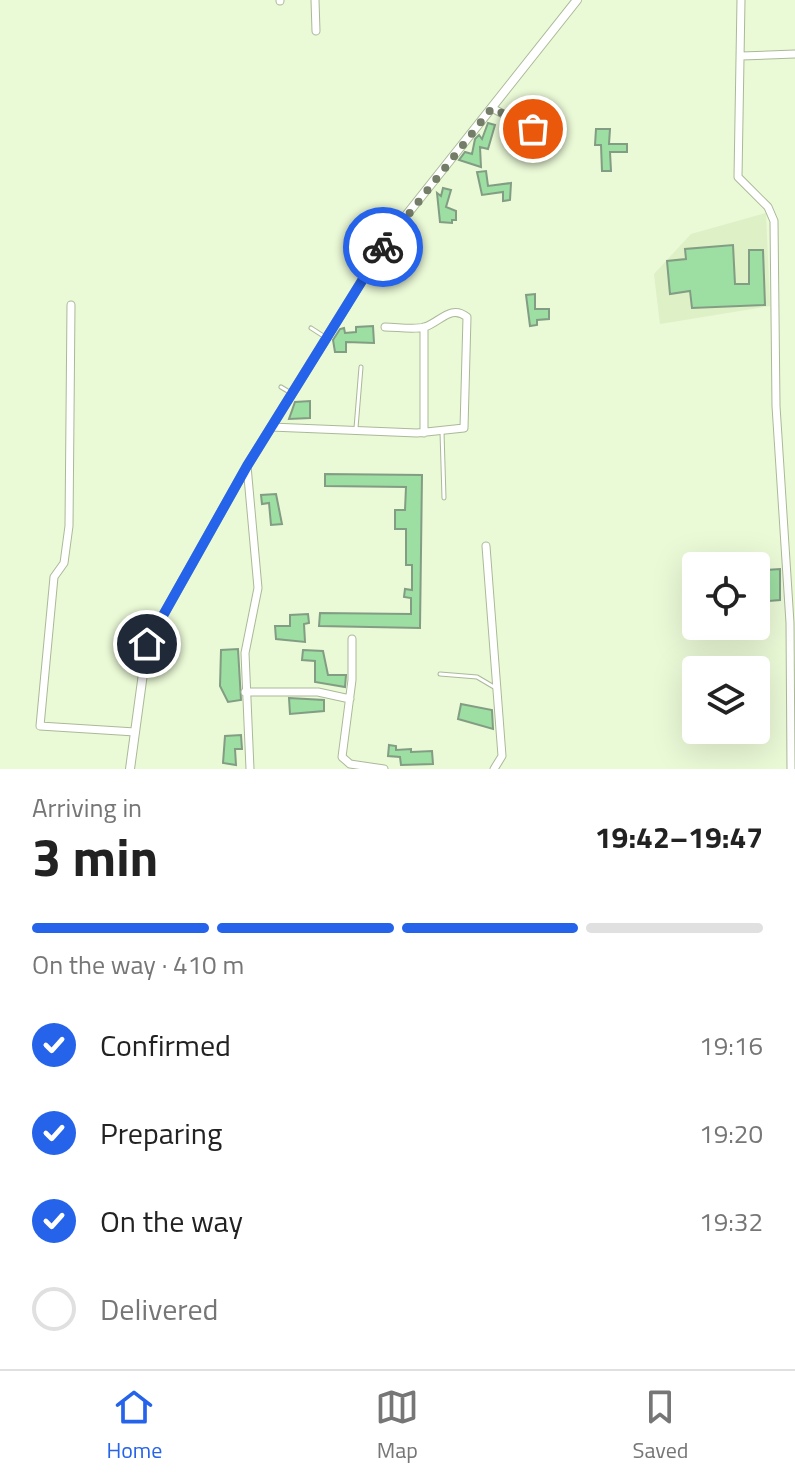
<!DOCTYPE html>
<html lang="en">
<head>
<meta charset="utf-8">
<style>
  :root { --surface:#fff; --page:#f2f2f2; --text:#222; --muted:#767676; --line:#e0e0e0; --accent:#2563eb }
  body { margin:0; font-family:"Titillium Web",sans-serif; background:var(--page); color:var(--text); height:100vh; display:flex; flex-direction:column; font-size:30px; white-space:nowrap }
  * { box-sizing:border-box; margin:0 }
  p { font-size:26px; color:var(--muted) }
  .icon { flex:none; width:44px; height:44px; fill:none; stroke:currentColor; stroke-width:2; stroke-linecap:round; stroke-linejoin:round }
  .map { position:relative; height:769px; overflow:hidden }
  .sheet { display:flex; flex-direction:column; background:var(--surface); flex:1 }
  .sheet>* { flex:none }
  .tools { position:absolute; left:682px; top:552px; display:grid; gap:16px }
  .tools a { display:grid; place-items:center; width:88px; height:88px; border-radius:8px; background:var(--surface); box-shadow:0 8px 32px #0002; font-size:40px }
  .pin { position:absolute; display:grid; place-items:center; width:68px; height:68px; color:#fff; margin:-34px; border:4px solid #fff; border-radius:50%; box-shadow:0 2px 8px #0007 }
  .courier { position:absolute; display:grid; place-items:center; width:80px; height:80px; margin:-40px; border:6px solid #2563eb; border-radius:50%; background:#fff; color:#222; box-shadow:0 2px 10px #0007 }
  .overview em { font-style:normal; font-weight:700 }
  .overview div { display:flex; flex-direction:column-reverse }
  .overview { display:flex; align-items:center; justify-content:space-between; height:136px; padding:0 32px }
  h1 { font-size:52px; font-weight:700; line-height:60px }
  .bar { display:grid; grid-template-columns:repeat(4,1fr); gap:12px 8px; align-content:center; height:96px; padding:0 32px }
  .bar i { height:10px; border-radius:6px; background:var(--line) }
  .bar .active { background:var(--accent) }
  .bar p { grid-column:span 4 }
  ol { padding:0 32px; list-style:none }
  li { display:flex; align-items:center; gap:24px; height:88px }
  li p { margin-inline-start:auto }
  li .icon { padding:8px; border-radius:50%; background:var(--accent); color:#fff; stroke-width:4 }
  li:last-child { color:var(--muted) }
  li i { width:44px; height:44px; border:4px solid var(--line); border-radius:50% }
  .tabs { display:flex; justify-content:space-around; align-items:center; height:112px; border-top:2px solid var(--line); background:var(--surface); font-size:22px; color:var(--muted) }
  .tabs a { display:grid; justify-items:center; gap:4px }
  .tabs .active { color:var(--accent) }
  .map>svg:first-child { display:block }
  .built { fill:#ddf0c6 }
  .building { fill:#9ddea2; stroke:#829d83; stroke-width:2 }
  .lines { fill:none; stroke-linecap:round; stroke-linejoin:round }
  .service-casing { stroke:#aab998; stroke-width:5 }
  .minor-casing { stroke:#aab998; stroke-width:9 }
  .tertiary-casing { stroke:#aab998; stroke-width:10 }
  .service { stroke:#fff; stroke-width:3 }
  .minor { stroke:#fff; stroke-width:7 }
  .tertiary { stroke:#fff; stroke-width:8 }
  .done { stroke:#747d68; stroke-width:8; stroke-dasharray:0 14.4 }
  .route { stroke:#2563eb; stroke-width:10 }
</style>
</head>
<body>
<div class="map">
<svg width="795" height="769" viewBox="0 0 795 769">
  <rect width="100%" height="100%" fill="#eaf9d6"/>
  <!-- built -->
  <path class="built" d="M766,213l4,93 -110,18 -6,-50 37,-40z"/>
  <!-- building -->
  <path class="building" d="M488,123l7,2 -7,24 -8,-2 1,20 -22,-7 6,-8 7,2 3,-15 4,-4 3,4z
    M596,129h14l-1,15h18v8h-17l1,19h-9l-1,-26h-6z
    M486,171l2,15 23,-3 -1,17 -7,1v-9l-21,3 -5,-23z
    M443,188l8,2 -5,17 10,4v9h-4v3l-12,-1 -3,-29 4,3z
    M733,245l2,39h14v-34h14l2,55 -73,3 -2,-17 -20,3 -3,-33 19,-2 -1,-10z
    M535,294v15h14v10l-12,1v5l-7,1 -4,-31z
    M373,326l1,17 -28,-1v10h-11l-2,-12 7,-11 4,-1 1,5 11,-1v-5z
    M310,401v17l-21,1 6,-17z
    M325,474l97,1 -2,153 -101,-2 1,-13 91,1v-16l-7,-1 1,-8 7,1v-25h-6v-36h-11v-19h10l1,-23 -81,-1z
    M276,494l6,30 -11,1 -2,-22 -7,1 -1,-9z
    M780,569v31l-11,1 -3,-31z
    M308,614l1,9 -5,1 1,18 -29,-3 -1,-13h15v-11z
    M238,649l3,51 -13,2 -8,-16 1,-36z
    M303,650l20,1 5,24h18l-1,12 -30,-5v-21l-13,-1z
    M289,698l35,2v11l-34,3z
    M461,704l31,6 1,19 -35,-10z
    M241,735l1,14h-7l1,16 -13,-2 2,-27z
    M389,745l7,1v4l15,-1v3l21,-1 1,13 -32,1 -1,-8 -12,-1z"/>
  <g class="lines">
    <!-- service casing -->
    <g class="service-casing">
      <path id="service" d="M311,328l14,9
        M281,387l10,6
        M356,428l5,-61
        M442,432l2,66
        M440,674l37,3 17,10"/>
    </g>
    <!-- minor casing -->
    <g class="minor-casing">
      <path id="minor" d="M280,0v1
        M315,0l1,31
        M741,0l-3,177 30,30 6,14 2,185 14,217 1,146
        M741,56l54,-2
        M492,108l37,20 33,1
        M71,305l-2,221 -5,37 -10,14 -14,149 95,6
        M271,427l146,6 47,-5 3,-111c-16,-13 -27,5 -42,10 -11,3 -28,0 -40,0
        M424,433v-106
        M247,466l11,122 -13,65 5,116
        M486,546l16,210 -8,13
        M352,639v41l-10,77 8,7 34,5
        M245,692h73l32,7"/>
    </g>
    <!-- tertiary casing -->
    <g class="tertiary-casing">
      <path id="tertiary" d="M130,769l17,-125 100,-178 142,-229 188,-237"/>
    </g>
    <!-- service -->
    <use href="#service" class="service"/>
    <!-- minor -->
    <use href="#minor" class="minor"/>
    <!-- tertiary -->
    <use href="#tertiary" class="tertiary"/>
  </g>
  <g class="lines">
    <!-- done -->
    <path class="done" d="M383,247l109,-139 41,21"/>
    <!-- route -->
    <path class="route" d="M147,644l100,-178 136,-219"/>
  </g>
</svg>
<div class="tools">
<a><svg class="icon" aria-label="locate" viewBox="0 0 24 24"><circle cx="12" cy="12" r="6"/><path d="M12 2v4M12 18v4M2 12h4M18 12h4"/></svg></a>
<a><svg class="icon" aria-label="layers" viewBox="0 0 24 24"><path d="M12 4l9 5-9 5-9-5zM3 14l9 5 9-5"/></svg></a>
</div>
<div class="pin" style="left:533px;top:129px;background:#ea580c"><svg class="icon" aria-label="bag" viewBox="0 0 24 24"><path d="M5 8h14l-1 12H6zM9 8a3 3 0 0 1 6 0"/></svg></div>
<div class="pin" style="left:147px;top:644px;background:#1f2937"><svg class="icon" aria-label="home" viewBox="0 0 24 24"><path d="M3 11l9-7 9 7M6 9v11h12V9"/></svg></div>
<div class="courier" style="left:383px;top:247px"><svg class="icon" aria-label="bike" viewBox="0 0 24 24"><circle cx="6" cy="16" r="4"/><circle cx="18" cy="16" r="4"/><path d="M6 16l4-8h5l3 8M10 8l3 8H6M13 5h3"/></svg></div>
</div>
<section class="sheet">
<div class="overview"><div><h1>3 min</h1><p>Arriving in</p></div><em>19:42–19:47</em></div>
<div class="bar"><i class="active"></i><i class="active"></i><i class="active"></i><i></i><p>On the way · 410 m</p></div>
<ol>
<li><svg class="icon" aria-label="check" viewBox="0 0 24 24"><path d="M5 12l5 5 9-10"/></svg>Confirmed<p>19:16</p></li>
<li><svg class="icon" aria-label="check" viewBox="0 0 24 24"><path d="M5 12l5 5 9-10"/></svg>Preparing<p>19:20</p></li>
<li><svg class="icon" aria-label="check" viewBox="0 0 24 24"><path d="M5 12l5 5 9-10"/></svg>On the way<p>19:32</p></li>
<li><i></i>Delivered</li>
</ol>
</section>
<nav class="tabs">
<a class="active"><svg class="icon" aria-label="home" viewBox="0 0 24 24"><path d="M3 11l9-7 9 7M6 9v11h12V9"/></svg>Home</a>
<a><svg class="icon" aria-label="map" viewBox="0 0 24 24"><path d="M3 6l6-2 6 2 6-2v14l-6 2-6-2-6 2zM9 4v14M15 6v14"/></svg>Map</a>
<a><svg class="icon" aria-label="saved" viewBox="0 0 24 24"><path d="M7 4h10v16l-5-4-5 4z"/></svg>Saved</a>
</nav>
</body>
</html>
